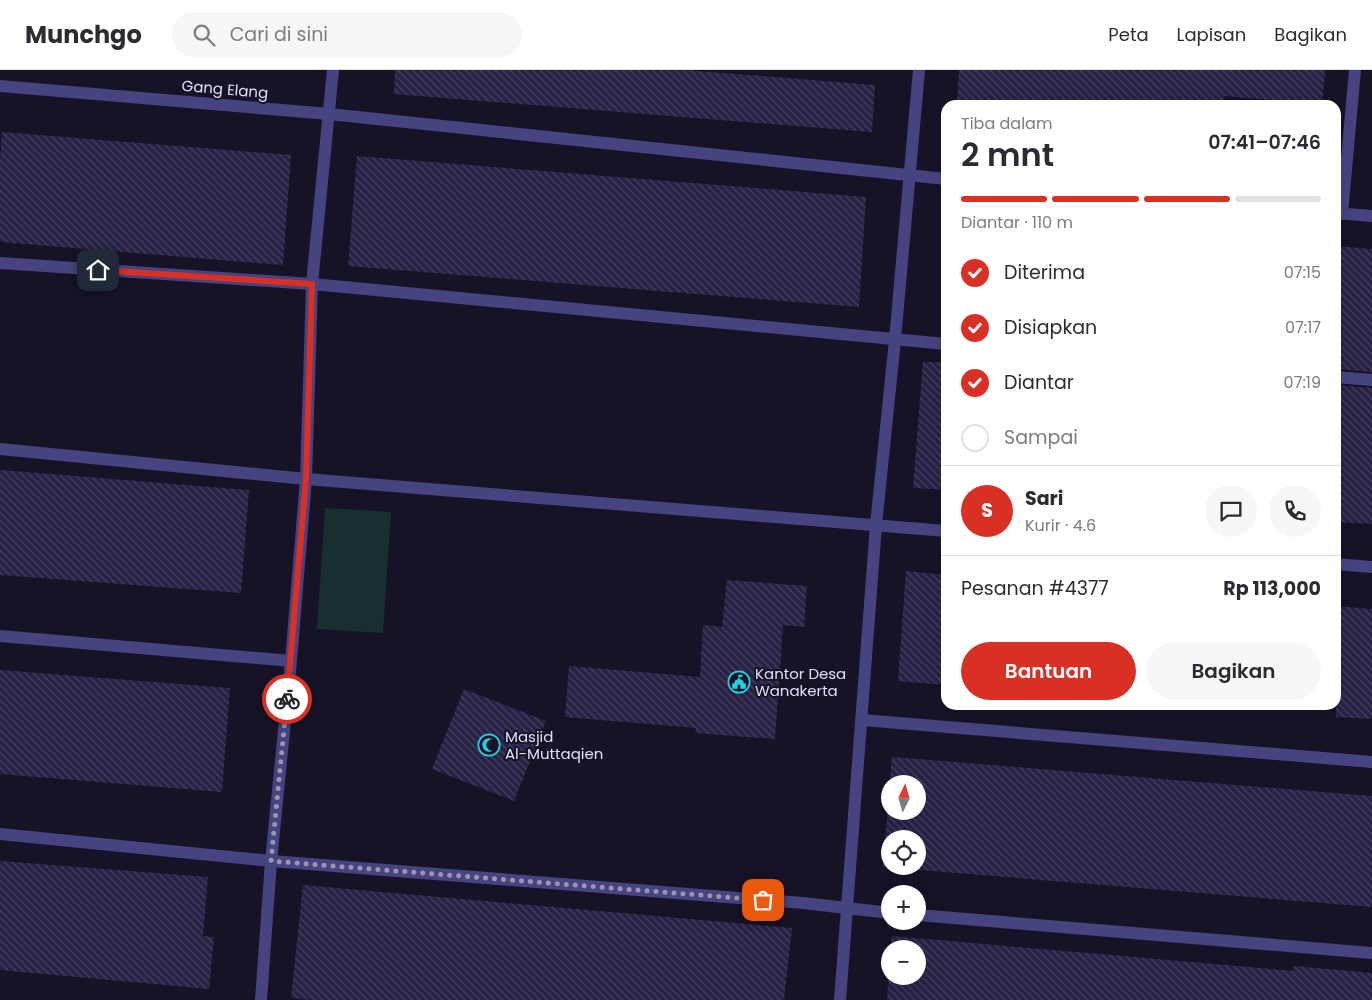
<!DOCTYPE html>
<html lang="id">
<head>
<meta charset="utf-8">
<style>
  :root { --surface:#fff; --page:#f7f7f7; --text:#2b2b33; --muted:#7c7c81; --line:#e1e1e2; --accent:#d93025 }
  body { margin:0; font-family:Poppins,sans-serif; background:var(--page); color:var(--text); height:100vh; display:flex; flex-direction:column; font-size:19px; white-space:nowrap }
  * { box-sizing:border-box; margin:0 }
  p { font-size:16px; color:var(--muted) }
  .icon { flex:none; width:28px; height:28px; fill:none; stroke:currentColor; stroke-width:2; stroke-linecap:round; stroke-linejoin:round }
  .map { position:relative; flex:1; overflow:hidden }
  .panel { position:absolute; left:941px; top:30px; width:400px; height:610px; display:flex; flex-direction:column; background:var(--surface); border-radius:15px; box-shadow:0 5px 20px #0002 }
  .panel>* { flex:none }
  .needle { width:32px; rotate:5deg }
  .fabs { position:absolute; left:881px; top:705px; display:grid; gap:10px }
  .fabs a { display:grid; place-items:center; width:45px; height:45px; border-radius:50%; background:var(--surface); box-shadow:0 5px 20px #0002; font-size:25px }
  .pin { position:absolute; display:grid; place-items:center; width:42px; height:42px; color:#fff; margin:-21px; border-radius:10px; box-shadow:0 2px 8px #0006 }
  .courier { position:absolute; display:grid; place-items:center; width:50px; height:50px; margin:-25px; border:4px solid #d93025; border-radius:50%; background:#fff; color:#222; box-shadow:0 1px 6px #0007 }
  .overview em { font-style:normal; font-weight:600 }
  .overview div { display:flex; flex-direction:column-reverse }
  .overview { display:flex; align-items:center; justify-content:space-between; height:85px; padding:0 20px }
  h1 { font-size:32px; font-weight:600; line-height:38px }
  .bar { display:grid; grid-template-columns:repeat(4,1fr); gap:8px 5px; align-content:center; height:60px; padding:0 20px }
  .bar i { height:6px; border-radius:4px; background:var(--line) }
  .bar .on { background:var(--accent) }
  .bar p { grid-column:span 4 }
  .line { display:flex; align-items:center; gap:12px; padding:0 20px; border-top:1px solid var(--line) }
  .line div { flex:1 }
  .round { display:grid; place-items:center; flex:none; width:52px; height:52px; border-radius:26px; background:var(--page) }
  ol { padding:0 20px; list-style:none }
  li { display:flex; align-items:center; gap:15px; height:55px }
  li p { margin-inline-start:auto }
  li .icon { padding:5px; border-radius:50%; background:var(--accent); color:#fff; stroke-width:4 }
  li:last-child { color:var(--muted) }
  li i { width:28px; height:28px; border:2px solid var(--line); border-radius:50% }
  .primary-button { display:flex; gap:10px; margin-top:auto; padding:10px 20px }
  .primary-button a { flex:1; height:58px; border-radius:30px; background:var(--accent); color:#fff; font-size:20px; font-weight:600; line-height:58px; text-align:center }
  .primary-button a+a { background:var(--page); color:var(--text) }
  header { display:flex; align-items:center; gap:30px; box-sizing:border-box; height:70px; padding:0 25px; background:var(--surface); border-bottom:1px solid var(--line) }
  header strong { font-size:24px }
  nav { display:flex; gap:28px; margin-inline-start:auto; font-size:18px }
  .search { width:350px; height:45px; background:var(--page); display:flex; align-items:center; gap:12px; box-sizing:border-box; padding:0 18px; border-radius:28px; color:var(--muted); font-size:19px }
  .map>svg:first-child { display:block }
  .grass { fill:#17302f }
  .building { fill:url(#building-back-hatch); fill-rule:evenodd }
  .lines { fill:none; stroke-linecap:round; stroke-linejoin:round }
  .minor { stroke:#454480; stroke-width:12 }
  .done { stroke:#9996b1; stroke-width:5; stroke-dasharray:0 9 }
  .route { stroke:#d93025; stroke-width:6 }
  .labels { text-anchor:middle; dominant-baseline:central; stroke-width:4; stroke-linejoin:round; paint-order:stroke }
  .street-label { font-size:15px; fill:#e0ddfb; stroke:#161327 }
  .poi-label { font-size:15px; fill:#e0ddfb; stroke:#161327; text-anchor:start }
</style>
</head>
<body>
<header>
<strong>Munchgo</strong>
<div class="search"><svg class="icon" aria-label="search" viewBox="0 0 24 24"><circle cx="10" cy="10" r="6"/><path d="M15 15l6 6"/></svg>Cari di sini</div>
<nav><a>Peta</a><a>Lapisan</a><a>Bagikan</a></nav>
</header>
<div class="map">
<svg width="1372" height="930" viewBox="0 0 1372 930">
  <defs>
    <pattern id="building-back-hatch" width="6" height="6" patternUnits="userSpaceOnUse" patternTransform="scale(1.25)"><rect width="6" height="6" fill="#282145"/><path d="M-1 5l2 2M0 0l6 6M5-1l2 2" fill="none" stroke="#474161"/></pattern>
  </defs>
  <rect width="100%" height="100%" fill="#161327"/>
  <!-- grass -->
  <path class="grass" d="M325,438l66,4 -8,121 -66,-4z"/>
  <!-- building -->
  <path class="building" d="M395,0h290l190,15 -3,47 -478,-38z
    M959,0h366l-3,34 -98,-8v9h-267z
    M2,62l289,23 -8,110 -283,-23v-82z
    M357,86l509,41 -7,110 -511,-41z
    M1336,176l36,3v123l-36,-3z
    M923,292h23v128l-33,-2z
    M1336,315l36,3v136l-36,-2z
    M0,400l249,20 -8,103 -241,-18z
    M906,501l40,4v110l-48,-4z
    M727,510l80,6 -3,41 -21,-2 -8,114 -80,-6 1,-5 -131,-11 4,-51 131,11 3,-52 19,2z
    M1336,536l36,3v110l-36,-2z
    M0,600l230,18 -8,104 -222,-18z
    M464,619l82,32 -32,80 -82,-32z
    M892,687l480,39v111l-489,-40zM890,714h28v27h-28zM890,769h28v27h-28z
    M0,791l208,16 -5,59 11,1 -5,52 -209,-19z
    M303,815l489,43 -8,72h-474l-19,-2z
    M892,866l402,35v-5l78,7v27h-485l3,-47v23h28v-27h-28z"/>
  <g class="lines">
    <!-- minor -->
    <path class="minor" d="M0,16l329,28 617,65
      M1336,143l36,3
      M1342,144l13,-144
      M0,193l312,21 634,60
      M1336,307l36,3
      M0,379l306,30 640,52
      M1336,494l36,3
      M0,566l291,25
      M862,650l510,42
      M0,764l271,27 532,42 87,10
      M918,845l454,38
      M261,930l10,-139 20,-200 15,-182 6,-195 21,-214
      M840,930l36,-475 19,-185 24,-270"/>
  </g>
  <g class="lines">
    <!-- done -->
    <path class="done" d="M287,629l-16,162 492,39"/>
    <!-- route -->
    <path class="route" d="M98,200l214,14 -6,194 -19,221"/>
  </g>
  <!-- icons -->
  <defs>
    <g id="civic-ring" transform="scale(1.125)"><circle r="9.5" fill="#161327" stroke="#21d2e3" stroke-width="1.5"/><path d="M-.6-6.5H3V-4.5H.6V-3L4-1V1h2V6H-6V1h2V-1L-.6-3ZM-1.2 2.5V6h2.4V2.5Z" fill="#21d2e3"/></g>
    <g id="mosque-ring" transform="scale(1.125)"><circle r="9.5" fill="#161327" stroke="#21d2e3" stroke-width="1.5"/><path d="M3.5-4.9A6 6 0 1 0 3.5 4.9A5 5 0 1 1 3.5-4.9Z" fill="#21d2e3"/></g>
  </defs>
  <g fill-rule="evenodd">
    <use href="#civic-ring" x="739" y="612"/>
    <use href="#mosque-ring" x="489" y="675"/>
  </g>
  <g class="labels">
    <!-- street labels -->
    <g class="street-label">
      <text transform="translate(225 19) rotate(5)">Gang Elang</text>
    </g>
    <!-- poi labels -->
    <g class="poi-label">
      <text x="755" y="603">Kantor Desa<tspan x="755" dy="17">Wanakerta</tspan></text>
      <text x="505" y="666">Masjid<tspan x="505" dy="17">Al-Muttaqien</tspan></text>
    </g>
  </g>
</svg>
<div class="fabs">
<a><svg class="needle" viewBox="-14 -14 28 28"><path d="M0-13l5 13h-10z" fill="#e53935"/><path d="M0 13l5-13h-10z" fill="#7c7c81"/></svg></a>
<a><svg class="icon" aria-label="locate" viewBox="0 0 24 24"><circle cx="12" cy="12" r="6"/><path d="M12 2v4M12 18v4M2 12h4M18 12h4"/></svg></a>
<a>+</a>
<a>−</a>
</div>
<div class="pin" style="left:763px;top:830px;background:#ea580c"><svg class="icon" aria-label="bag" viewBox="0 0 24 24"><path d="M5 8h14l-1 12H6zM9 8a3 3 0 0 1 6 0"/></svg></div>
<div class="pin" style="left:98px;top:200px;background:#1f2937"><svg class="icon" aria-label="home" viewBox="0 0 24 24"><path d="M3 11l9-7 9 7M6 9v11h12V9"/></svg></div>
<div class="courier" style="left:287px;top:629px"><svg class="icon" aria-label="bike" viewBox="0 0 24 24"><circle cx="6" cy="16" r="4"/><circle cx="18" cy="16" r="4"/><path d="M6 16l4-8h5l3 8M10 8l3 8H6M13 5h3"/></svg></div>
<section class="panel">
<div class="overview"><div><h1>2 mnt</h1><p>Tiba dalam</p></div><em>07:41–07:46</em></div>
<div class="bar"><i class="on"></i><i class="on"></i><i class="on"></i><i></i><p>Diantar · 110 m</p></div>
<ol>
<li><svg class="icon" aria-label="check" viewBox="0 0 24 24"><path d="M5 12l5 5 9-10"/></svg>Diterima<p>07:15</p></li>
<li><svg class="icon" aria-label="check" viewBox="0 0 24 24"><path d="M5 12l5 5 9-10"/></svg>Disiapkan<p>07:17</p></li>
<li><svg class="icon" aria-label="check" viewBox="0 0 24 24"><path d="M5 12l5 5 9-10"/></svg>Diantar<p>07:19</p></li>
<li><i></i>Sampai</li>
</ol>
<div class="line" style="height:90px"><b class="round" style="background:var(--accent);color:#fff">S</b><div><b>Sari</b><p>Kurir · 4.6</p></div><a class="round"><svg class="icon" aria-label="chat" viewBox="0 0 24 24"><path d="M4 5h16v11H9l-5 4z"/></svg></a><a class="round"><svg class="icon" aria-label="phone" viewBox="0 0 24 24"><path d="M5 4h4l2 5-3 2q2 4 5 5l2-3 5 2v4C11 20 4 13 5 4z"/></svg></a></div>
<div class="line" style="height:65px"><div>Pesanan #4377</div><b>Rp 113,000</b></div>
<div class="primary-button"><a>Bantuan</a><a>Bagikan</a></div>
</section>
</div>
</body>
</html>
